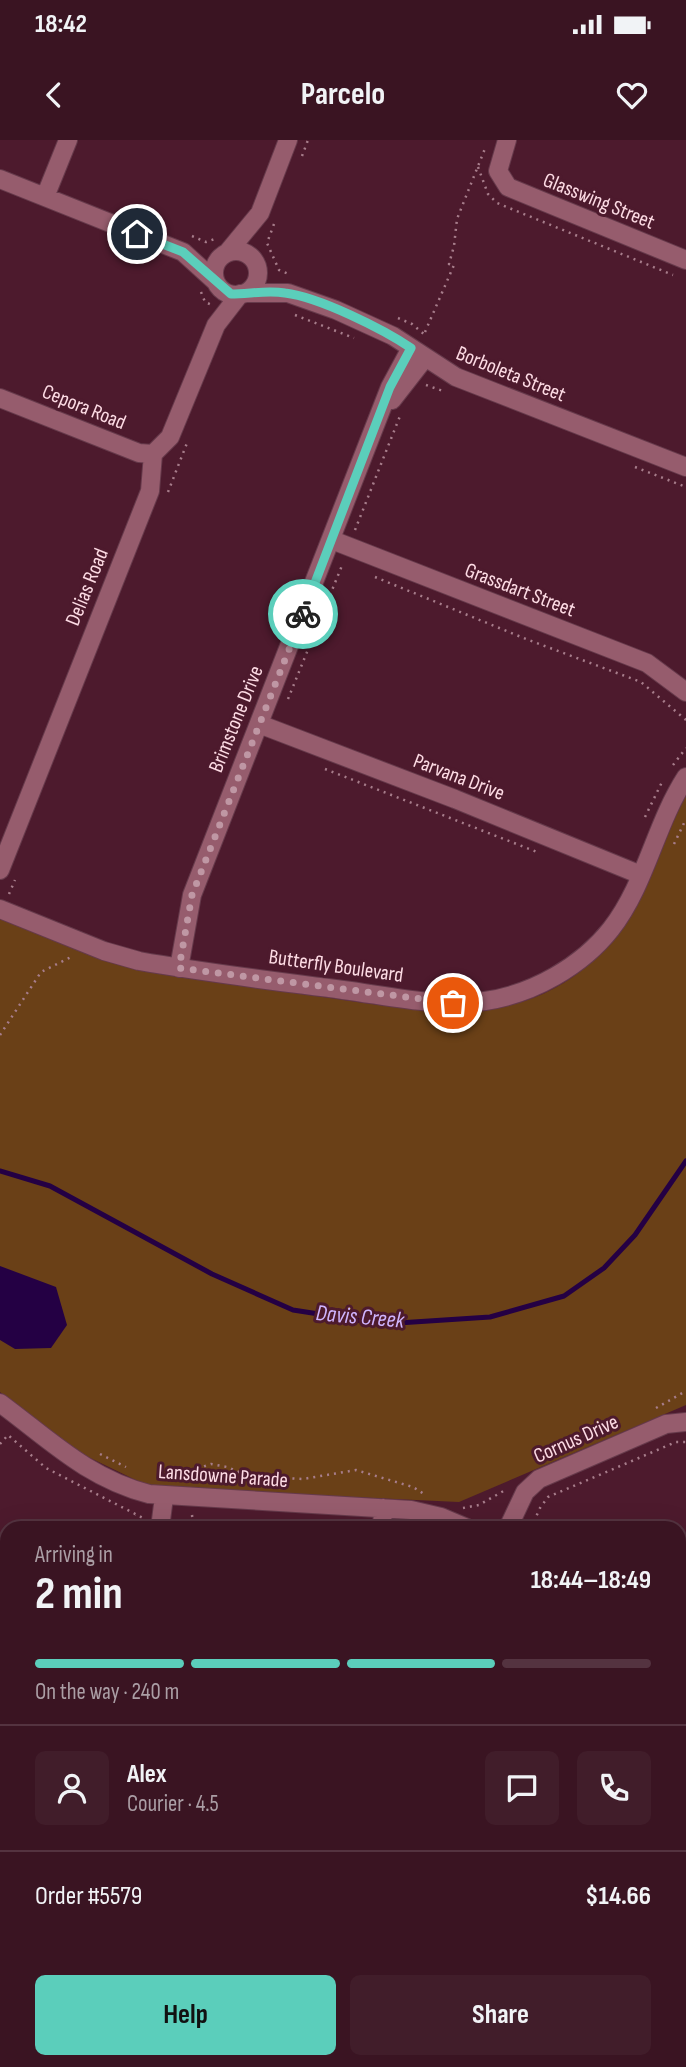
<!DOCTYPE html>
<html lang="en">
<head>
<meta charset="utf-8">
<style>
  :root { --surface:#3a1422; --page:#411d2a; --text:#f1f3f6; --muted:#ab9ea5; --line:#543340; --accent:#5bcebb }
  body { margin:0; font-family:"Sofia Sans Condensed",sans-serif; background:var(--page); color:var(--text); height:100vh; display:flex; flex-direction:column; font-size:26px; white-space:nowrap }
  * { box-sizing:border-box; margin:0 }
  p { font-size:23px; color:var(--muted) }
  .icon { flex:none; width:38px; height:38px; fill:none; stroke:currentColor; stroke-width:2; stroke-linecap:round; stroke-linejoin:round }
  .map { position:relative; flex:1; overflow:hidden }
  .panel { position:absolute; left:0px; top:1381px; width:686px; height:548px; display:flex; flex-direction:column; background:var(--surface); border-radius:21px 21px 0 0; box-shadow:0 7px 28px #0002,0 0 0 2px var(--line) }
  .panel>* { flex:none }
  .pin { position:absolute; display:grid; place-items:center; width:60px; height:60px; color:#fff; margin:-30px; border:4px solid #fff; border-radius:50%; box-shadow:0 2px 7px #0007 }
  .courier { position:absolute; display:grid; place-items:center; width:70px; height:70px; margin:-35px; border:5px solid #5bcebb; border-radius:50%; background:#fff; color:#222; box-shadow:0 2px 9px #0007 }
  .head em { font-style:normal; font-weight:700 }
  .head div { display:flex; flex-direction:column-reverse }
  .head { display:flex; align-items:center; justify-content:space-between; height:119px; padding:0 35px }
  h1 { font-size:46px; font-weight:700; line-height:52px }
  .bar { display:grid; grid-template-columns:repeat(4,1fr); gap:10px 7px; align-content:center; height:84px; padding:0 35px }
  .bar i { height:9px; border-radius:5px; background:var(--line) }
  .bar .on { background:var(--accent) }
  .bar p { grid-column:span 4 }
  .line { display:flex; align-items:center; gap:18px; padding:0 35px; border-top:2px solid var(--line) }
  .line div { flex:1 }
  .round { display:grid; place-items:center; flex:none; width:74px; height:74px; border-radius:10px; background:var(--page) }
  .primary-button { display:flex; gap:14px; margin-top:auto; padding:14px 35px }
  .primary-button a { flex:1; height:80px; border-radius:10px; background:var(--accent); color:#111; font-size:28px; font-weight:700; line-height:80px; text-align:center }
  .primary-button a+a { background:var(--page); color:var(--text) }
  .status { display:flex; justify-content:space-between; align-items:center; height:49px; padding:0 35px; background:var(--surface); direction:ltr }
  .status svg { height:19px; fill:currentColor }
  header { display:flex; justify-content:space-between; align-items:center; height:91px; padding:0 35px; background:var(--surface); font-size:32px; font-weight:700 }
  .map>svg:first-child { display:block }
  .green { fill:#6a4017 }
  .water { fill:#240044 }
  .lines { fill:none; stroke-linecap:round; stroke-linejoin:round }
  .stream { stroke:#240044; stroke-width:5 }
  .minor-casing { stroke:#663a4b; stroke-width:20 }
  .path { stroke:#a77d8b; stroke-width:2.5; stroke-dasharray:2 5; stroke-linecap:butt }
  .minor { stroke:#965c6d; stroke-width:18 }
  .done { stroke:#bf97a4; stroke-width:7; stroke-dasharray:0 12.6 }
  .route { stroke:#5bcebb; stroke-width:9 }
  .labels { text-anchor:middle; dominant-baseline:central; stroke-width:6; stroke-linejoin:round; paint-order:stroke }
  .street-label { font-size:21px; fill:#fddbe4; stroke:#4d1a2d }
  .water-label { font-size:23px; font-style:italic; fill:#cfb4fd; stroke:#4d1a2d }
</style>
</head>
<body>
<div class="status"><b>18:42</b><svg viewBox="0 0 49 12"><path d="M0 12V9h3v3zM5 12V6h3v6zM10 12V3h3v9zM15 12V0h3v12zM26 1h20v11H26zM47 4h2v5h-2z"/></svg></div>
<header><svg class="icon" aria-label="back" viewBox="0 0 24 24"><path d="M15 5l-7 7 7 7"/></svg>Parcelo<svg class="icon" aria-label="heart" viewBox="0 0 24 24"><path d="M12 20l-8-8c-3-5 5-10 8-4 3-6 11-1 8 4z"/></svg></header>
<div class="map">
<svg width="686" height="1927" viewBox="0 0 686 1927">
  <rect width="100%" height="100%" fill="#4d1a2d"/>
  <!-- green -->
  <path class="green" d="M686,656v609l-227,97 -283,-13 -30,-4 -70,-34 -76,-59v-473l112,44 37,9c58,10 116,17 174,25 114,16 212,39 295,-63 33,-40 43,-93 68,-138z
    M0,1859l7,3v60h132l-3,5h-136z"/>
  <!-- water -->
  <path class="water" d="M0,1126l56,21 11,38 -16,23 -36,1 -15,-9z"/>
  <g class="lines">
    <!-- stream -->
    <path class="stream" d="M0,1031l50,15 162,88 81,36 90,14 107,-7 74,-21 40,-28 31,-33 51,-74"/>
    <!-- minor casing -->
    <g class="minor-casing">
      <path id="minor" d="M507,0l-9,31 10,16 178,73
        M0,39l183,73 32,29
        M45,57l23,-57
        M214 133a22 22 0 1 1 44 0a22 22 0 1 1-44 0Z
        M227,113l33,-40 28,-73
        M246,153h42l48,17 57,26 63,41 230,90
        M0,258l139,55 14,1
        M392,260l32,-41
        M332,400l315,123 39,29
        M259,584l196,75 186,76
        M0,730l150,-379 3,-37 17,-17 46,-112 24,-31
        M0,769l104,42 35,10c68,12 136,20 204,29 46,6 96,18 142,11 48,-7 97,-35 126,-72 35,-45 44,-104 75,-152
        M179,828l13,-73 198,-508 21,-39
        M0,1263c49,36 87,75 149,91l262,16 30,7 26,11
        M160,1388l4,-31
        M382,1388l1,-20
        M508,1388l17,-36 14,-13 127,-55 20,-2
        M679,1480l7,3
        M679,1675l7,3
        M0,1752l7,-16
        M0,1793l7,3
        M679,1859l7,3
        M298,1922l13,5
        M379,1922l13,5"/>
    </g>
    <!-- path -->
    <path class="path" d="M302,16l6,-16
      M478,27l10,27 9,9 176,72
      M274,84l-7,19 12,27 12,5
      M192,96l14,6 9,-3
      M201,152l4,10 7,3
      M295,175l59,23
      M398,178l14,6 13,11
      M425,192l29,-67 -5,-1 5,-18 3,-27 29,-73
      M426,245l17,6
      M635,327l51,20
      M168,352l19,-49
      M355,390l45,-114
      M375,437l151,62 115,43 45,38
      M288,559l55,-136
      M673,625l13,-17
      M325,629l212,83
      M645,677l17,-35
      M674,704l12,-25
      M9,754l6,-14
      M0,895l41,-63 30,-15
      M656,1268l30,-17
      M0,1304l8,-9 38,33 97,50
      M100,1314l26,13
      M171,1338l40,-14 16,3 21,9 55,3 53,-9 57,17 11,7
      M463,1368l16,-3 28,-16
      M192,1375l1,9 64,4
      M177,1383l16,1 -2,4
      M129,1388l6,-13
      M531,1388l9,-20 8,-11 128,-55h10
      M679,1500l7,4
      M0,1681l7,-16
      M0,1852l7,3
      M679,1901l7,-16
      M157,1922l12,5
      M335,1922l13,5
      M425,1922l13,5
      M667,1927l3,-5"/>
    <!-- minor -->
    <use href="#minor" class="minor"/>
  </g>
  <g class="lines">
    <!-- done -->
    <path class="done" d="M303,474l-111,281 -13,73 274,35"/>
    <!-- route -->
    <path class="route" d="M137,94l46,18 48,42c18,0 36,-4 54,-1 34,4 98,36 126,55l-21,39 -87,227"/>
  </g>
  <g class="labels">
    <!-- street labels -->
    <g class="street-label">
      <text transform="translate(599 61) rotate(22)">Glasswing Street</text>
      <text transform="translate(511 234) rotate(22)">Borboleta Street</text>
      <text transform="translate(84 267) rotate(22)">Cepora Road</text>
      <text transform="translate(87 447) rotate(-68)">Delias Road</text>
      <text transform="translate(520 450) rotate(21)">Grassdart Street</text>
      <text transform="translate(236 579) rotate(-68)">Brimstone Drive</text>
      <text transform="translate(459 637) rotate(21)">Parvana Drive</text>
      <text transform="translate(336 826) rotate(8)">Butterfly Boulevard</text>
      <text transform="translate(576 1299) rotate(-24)">Cornus Drive</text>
      <text transform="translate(223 1336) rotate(4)">Lansdowne Parade</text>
    </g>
    <!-- water labels -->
    <g class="water-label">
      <text transform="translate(360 1177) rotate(5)">Davis Creek</text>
    </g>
  </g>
</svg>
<div class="pin" style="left:453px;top:863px;background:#ea580c"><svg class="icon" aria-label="bag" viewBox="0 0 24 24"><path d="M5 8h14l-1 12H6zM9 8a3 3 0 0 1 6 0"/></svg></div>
<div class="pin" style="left:137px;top:94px;background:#1f2937"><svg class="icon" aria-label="home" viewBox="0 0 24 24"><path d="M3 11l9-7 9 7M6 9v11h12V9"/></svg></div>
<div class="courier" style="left:303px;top:474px"><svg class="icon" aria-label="bike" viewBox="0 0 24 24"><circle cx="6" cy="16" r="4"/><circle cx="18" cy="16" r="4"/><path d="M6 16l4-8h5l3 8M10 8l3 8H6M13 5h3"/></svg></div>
<section class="panel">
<div class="head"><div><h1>2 min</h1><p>Arriving in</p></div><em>18:44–18:49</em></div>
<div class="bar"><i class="on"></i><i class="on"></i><i class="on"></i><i></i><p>On the way · 240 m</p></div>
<div class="line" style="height:126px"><a class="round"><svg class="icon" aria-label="person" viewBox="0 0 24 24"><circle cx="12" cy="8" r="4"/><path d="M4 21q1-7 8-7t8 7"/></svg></a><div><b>Alex</b><p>Courier · 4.5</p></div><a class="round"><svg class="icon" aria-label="chat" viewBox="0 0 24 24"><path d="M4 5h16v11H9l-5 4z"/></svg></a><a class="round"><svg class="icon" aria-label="phone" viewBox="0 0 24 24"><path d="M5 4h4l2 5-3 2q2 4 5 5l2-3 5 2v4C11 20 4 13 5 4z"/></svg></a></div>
<div class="line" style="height:91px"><div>Order #5579</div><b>$14.66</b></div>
<div class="primary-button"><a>Help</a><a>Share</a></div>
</section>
</div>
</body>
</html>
